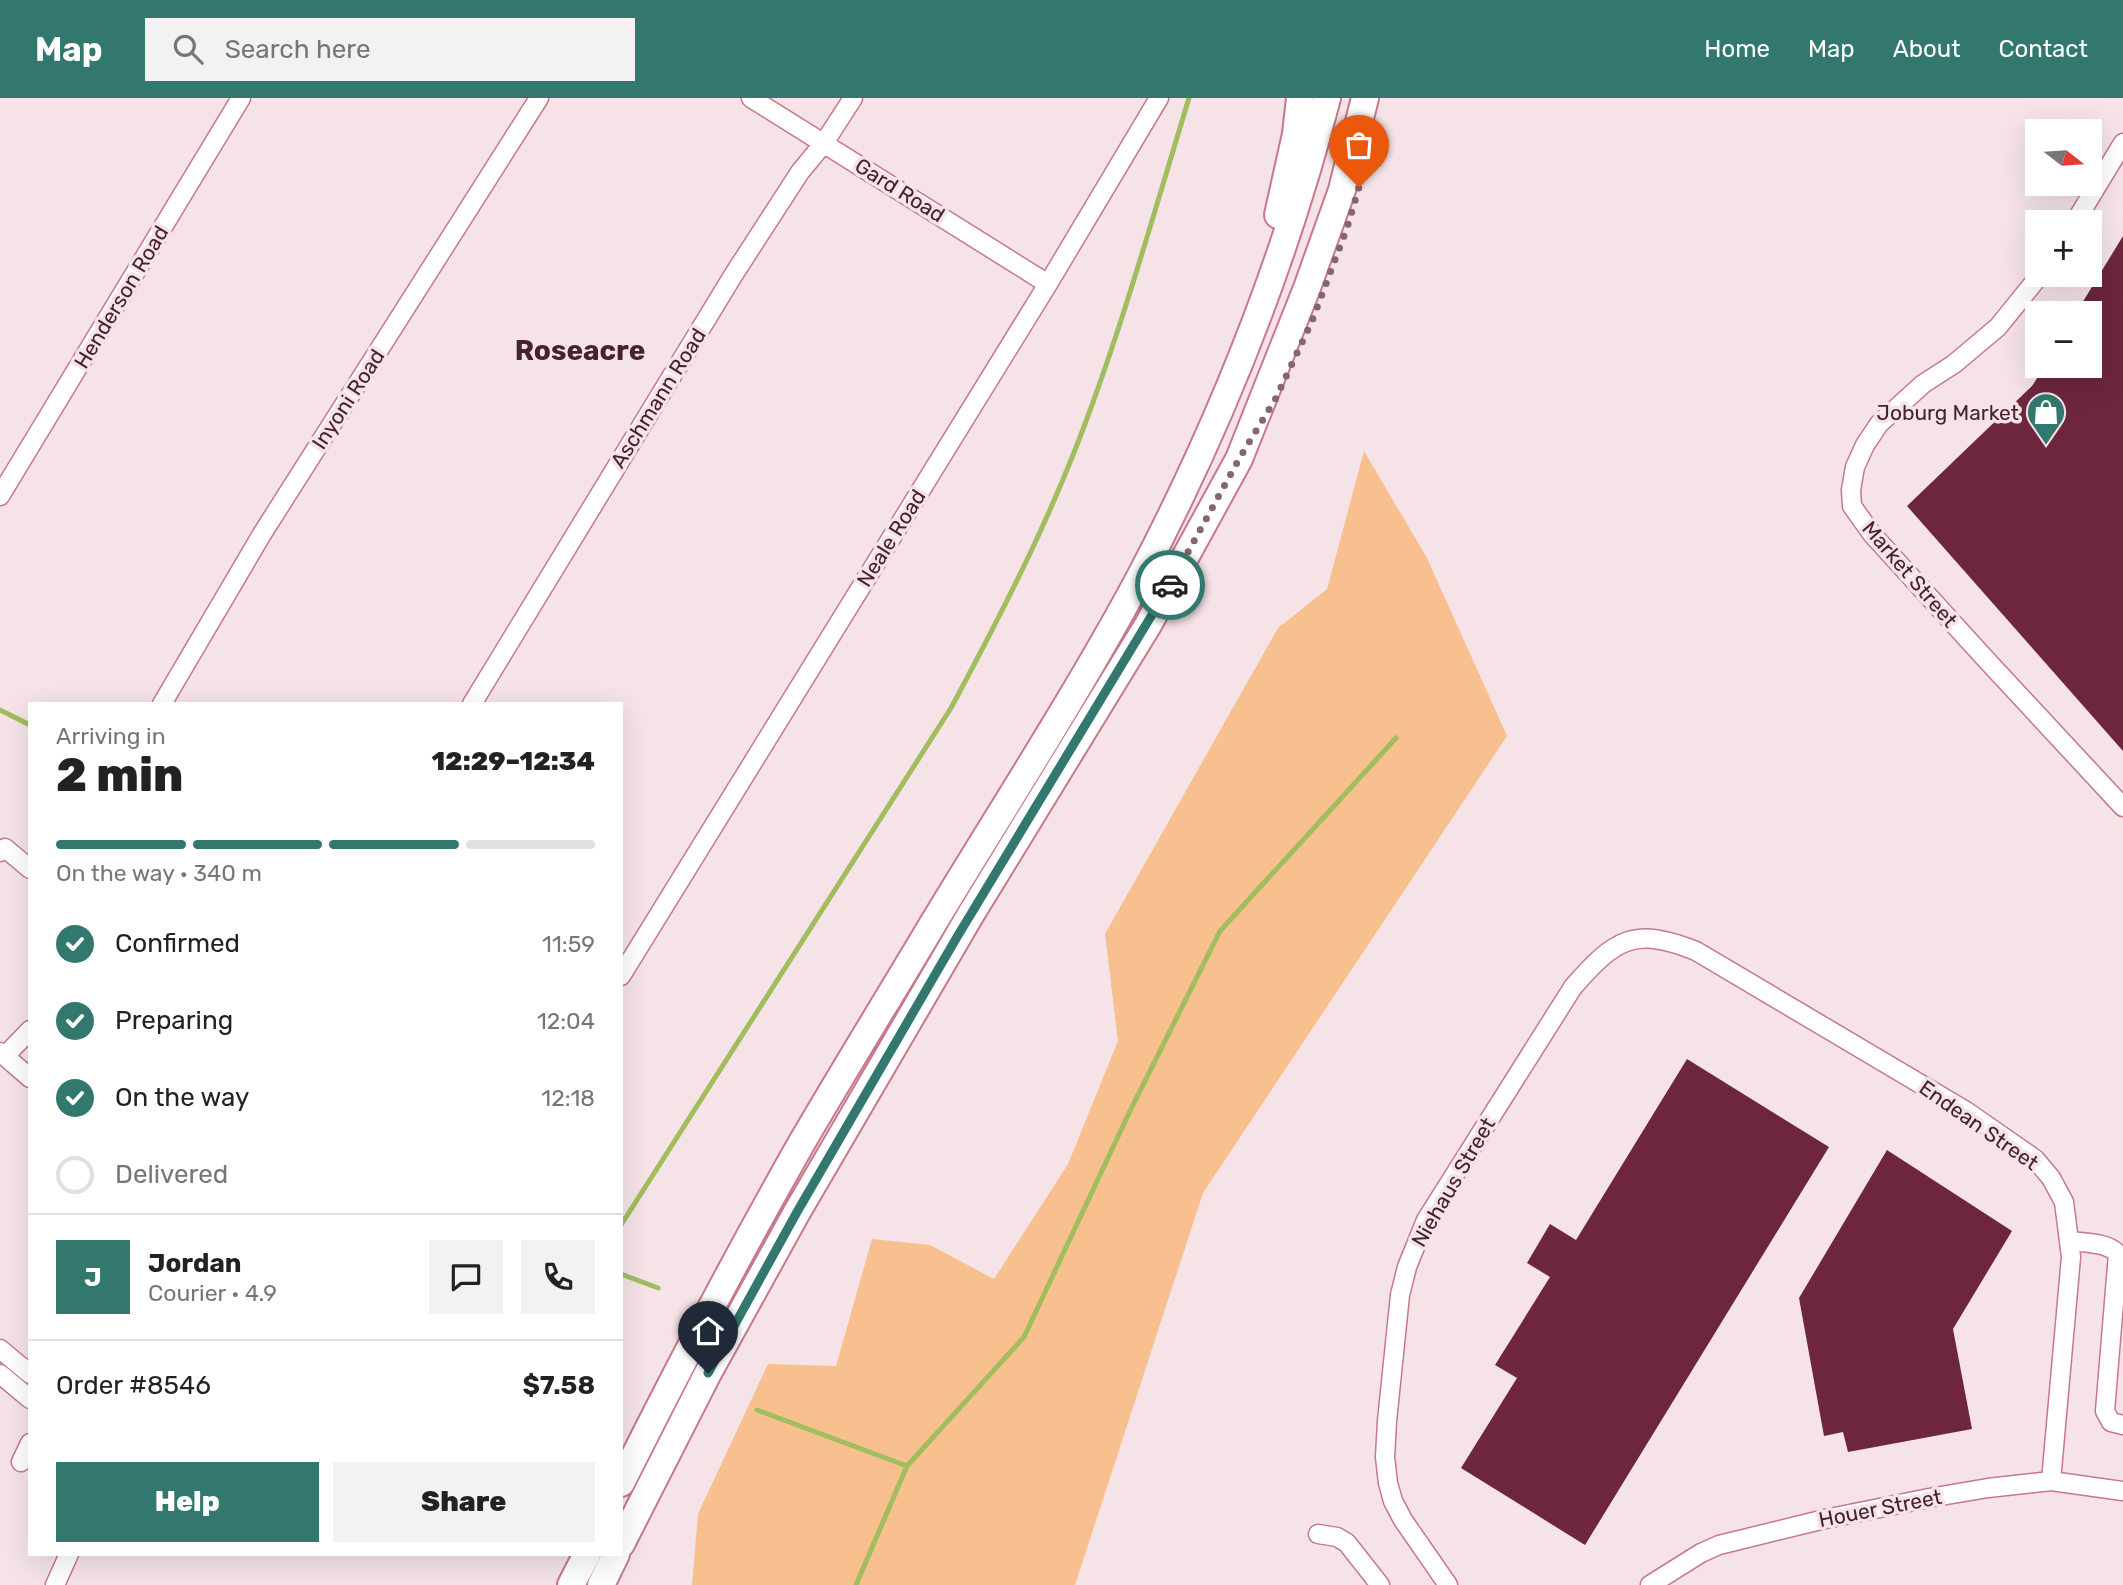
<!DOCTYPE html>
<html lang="en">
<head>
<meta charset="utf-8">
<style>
  :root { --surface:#fff; --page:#f2f2f2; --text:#222; --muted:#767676; --line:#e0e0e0; --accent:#32786e }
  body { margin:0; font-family:Rubik,sans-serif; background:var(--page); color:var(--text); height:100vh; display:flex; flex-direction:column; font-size:26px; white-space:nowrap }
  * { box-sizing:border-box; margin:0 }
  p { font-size:23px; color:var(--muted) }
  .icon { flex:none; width:38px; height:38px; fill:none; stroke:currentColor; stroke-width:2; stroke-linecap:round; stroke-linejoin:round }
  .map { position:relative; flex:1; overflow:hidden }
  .panel { position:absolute; left:28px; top:604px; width:595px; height:854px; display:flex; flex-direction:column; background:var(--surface); border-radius:0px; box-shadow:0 7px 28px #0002 }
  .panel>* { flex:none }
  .needle { width:46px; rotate:107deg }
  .buttons { position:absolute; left:2025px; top:21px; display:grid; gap:14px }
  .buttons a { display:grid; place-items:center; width:77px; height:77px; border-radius:0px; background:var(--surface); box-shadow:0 7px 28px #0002; font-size:35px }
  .pin { position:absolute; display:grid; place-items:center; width:60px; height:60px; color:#fff; margin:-72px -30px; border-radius:50% 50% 50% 0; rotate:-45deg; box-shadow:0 0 7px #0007 }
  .pin .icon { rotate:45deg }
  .courier { position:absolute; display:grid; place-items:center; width:70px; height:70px; margin:-35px; border:5px solid #32786e; border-radius:50%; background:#fff; color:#222; box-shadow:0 2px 9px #0007 }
  .summary em { font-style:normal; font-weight:800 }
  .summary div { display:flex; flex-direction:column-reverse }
  .summary { display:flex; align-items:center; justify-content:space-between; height:119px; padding:0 28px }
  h1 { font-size:46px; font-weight:800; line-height:52px }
  .bar { display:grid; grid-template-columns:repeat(4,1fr); gap:10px 7px; align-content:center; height:84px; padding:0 28px }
  .bar i { height:9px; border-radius:5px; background:var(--line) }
  .bar .current { background:var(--accent) }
  .bar p { grid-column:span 4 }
  .line { display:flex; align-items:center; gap:18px; padding:0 28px; border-top:2px solid var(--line) }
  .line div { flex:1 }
  .round { display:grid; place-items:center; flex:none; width:74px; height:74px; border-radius:0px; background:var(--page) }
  ol { padding:0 28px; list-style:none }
  li { display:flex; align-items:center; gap:21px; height:77px }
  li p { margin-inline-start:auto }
  li .icon { padding:7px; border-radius:50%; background:var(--accent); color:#fff; stroke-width:4 }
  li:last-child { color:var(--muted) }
  li i { width:38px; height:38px; border:4px solid var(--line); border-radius:50% }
  .button { display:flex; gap:14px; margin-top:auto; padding:14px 28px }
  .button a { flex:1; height:80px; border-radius:0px; background:var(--accent); color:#fff; font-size:28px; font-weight:800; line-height:80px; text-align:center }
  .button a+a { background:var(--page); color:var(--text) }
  header { display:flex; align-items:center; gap:42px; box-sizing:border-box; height:98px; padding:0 35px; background:var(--accent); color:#fff }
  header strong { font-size:33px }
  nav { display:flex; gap:38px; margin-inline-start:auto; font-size:24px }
  .search { width:490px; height:63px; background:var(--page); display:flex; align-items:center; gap:18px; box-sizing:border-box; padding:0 24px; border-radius:0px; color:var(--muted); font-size:26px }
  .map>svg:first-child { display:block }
  .green { fill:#f8c08e }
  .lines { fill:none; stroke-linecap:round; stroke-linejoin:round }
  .stream { stroke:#a1bd5e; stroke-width:5 }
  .building { fill:#6d263d }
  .minor-casing { stroke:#c8778c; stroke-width:21 }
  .highway-casing { stroke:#c8778c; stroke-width:30 }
  .minor { stroke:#fff; stroke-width:18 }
  .highway { stroke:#fff; stroke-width:26 }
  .done { stroke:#83666e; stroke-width:7; stroke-dasharray:0 12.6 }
  .route { stroke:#32786e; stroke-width:9 }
  .labels { text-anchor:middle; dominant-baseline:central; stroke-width:7; stroke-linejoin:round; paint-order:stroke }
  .street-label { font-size:21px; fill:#45232d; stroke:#f5e3e7 }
  .poi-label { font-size:21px; fill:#45232d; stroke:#f5e3e7; text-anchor:end }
  .district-label { font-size:28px; font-weight:bold; fill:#45232d; stroke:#f5e3e7 }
</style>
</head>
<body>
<header>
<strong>Map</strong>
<div class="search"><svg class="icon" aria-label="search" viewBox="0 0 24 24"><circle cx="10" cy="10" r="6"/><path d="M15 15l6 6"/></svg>Search here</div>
<nav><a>Home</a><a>Map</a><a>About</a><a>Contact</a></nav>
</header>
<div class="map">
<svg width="2123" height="1487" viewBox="0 0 2123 1487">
  <rect width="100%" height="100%" fill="#f5e3e7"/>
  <!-- green -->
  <path class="green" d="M1364,353l63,107 80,178 -304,457 -128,392h-383l6,-71 70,-150 68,2 36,-127 58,6 64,34 74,-115 50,-123 -13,-107 173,-306 49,-39z"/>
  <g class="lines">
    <!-- stream -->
    <path class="stream" d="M0,612l30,15
      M621,1127l330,-517c45,-84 89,-169 124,-258 45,-115 78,-234 114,-352
      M621,1176l37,14
      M757,1312l150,56
      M856,1487l51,-119 117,-129 105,-224 91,-182 176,-193"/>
  </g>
  <!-- building -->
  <path class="building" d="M2123,138v515l-216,-245 125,-120 13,-20h45v-53h-14z
    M1687,961l142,88 -244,398 -124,-77 56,-90 -22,-13 55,-88 -23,-14 23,-39 26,16z
    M1887,1052l125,81 -59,98 19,100 -124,23 -5,-20 -19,4 -25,-138z"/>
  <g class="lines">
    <!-- minor casing -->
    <g class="minor-casing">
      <path id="minor" d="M751,0l297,186
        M2075,124l48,-79
        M2040,177l-42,52 -44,37 -31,20 -44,40 -14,21 -10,22 -4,23 1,16 20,28 109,120 142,153
        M0,398l241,-398
        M162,606l100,-170 277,-436
        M472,606l262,-430 66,-102 24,-29 29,-45
        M0,754l5,-4 25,21
        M621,878l427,-692 111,-186
        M0,954l30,26
        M5,958l25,-26
        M2070,1143c15,2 37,1 48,13l-13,157 6,11 12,3
        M0,1251l30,25
        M0,1276l30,25
        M21,1364l9,-19
        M1318,1436l19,3 10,6 33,42
        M55,1487l14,-31
        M1448,1487l-45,-65 -10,-19 -5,-18 -3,-26 2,-36 13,-126 7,-28 19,-47 147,-233c42,-48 61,-61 123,-36l270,160 69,48 16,19 13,24 7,55 -20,224
        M1650,1487l51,-32 18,-8 106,-26 104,-21 59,-10 63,-7 72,10"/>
    </g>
    <!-- highway casing -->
    <g class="highway-casing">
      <path id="highway" d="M1278,117l18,-81 4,-36
        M621,1385c57,-114 117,-228 180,-339 43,-74 89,-148 133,-222 69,-114 142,-226 205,-343 80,-152 145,-315 188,-481
        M621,1446l87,-171 89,-161 174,-298 177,-289 91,-166 68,-171 35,-98 23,-92
        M571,1487l16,-31
        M601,1487l15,-31"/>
    </g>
    <!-- minor -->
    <use href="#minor" class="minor"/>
    <!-- highway -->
    <use href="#highway" class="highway"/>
  </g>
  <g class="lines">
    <!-- done -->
    <path class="done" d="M1170,487l69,-126 37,-61 36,-77 35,-93 12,-41"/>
    <!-- route -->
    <path class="route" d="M708,1275l89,-161 160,-275 213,-352"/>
  </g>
  <!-- icons -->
  <defs>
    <g id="shop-pin" transform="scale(2.0125)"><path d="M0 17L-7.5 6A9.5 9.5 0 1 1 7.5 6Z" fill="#32786e" stroke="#f5e3e7"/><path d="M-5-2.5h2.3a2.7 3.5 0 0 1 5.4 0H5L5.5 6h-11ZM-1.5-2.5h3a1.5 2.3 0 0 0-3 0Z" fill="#fff"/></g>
  </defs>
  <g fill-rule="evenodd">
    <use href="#shop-pin" x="2046" y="314"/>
  </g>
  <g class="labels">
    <!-- street labels -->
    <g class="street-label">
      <text transform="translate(900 92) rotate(32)">Gard Road</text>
      <text transform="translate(121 199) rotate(-59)">Henderson Road</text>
      <text transform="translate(658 300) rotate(-58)">Aschmann Road</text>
      <text transform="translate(348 301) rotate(-57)">Inyoni Road</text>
      <text transform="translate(891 440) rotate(-58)">Neale Road</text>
      <text transform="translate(1910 476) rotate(49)">Market Street</text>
      <text transform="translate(1979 1027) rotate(35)">Endean Street</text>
      <text transform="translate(1453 1084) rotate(-60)">Niehaus Street</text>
      <text transform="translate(1880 1410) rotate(-11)">Houer Street</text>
    </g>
    <!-- poi labels -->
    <g class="poi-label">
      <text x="2019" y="314">Joburg Market</text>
    </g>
    <!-- district labels -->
    <g class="district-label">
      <text x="580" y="252">Roseacre</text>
    </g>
  </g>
</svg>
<div class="buttons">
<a><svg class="needle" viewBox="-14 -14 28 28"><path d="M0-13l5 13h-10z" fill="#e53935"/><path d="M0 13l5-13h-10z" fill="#767676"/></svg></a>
<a>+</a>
<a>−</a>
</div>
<div class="pin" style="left:1359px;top:89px;background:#ea580c"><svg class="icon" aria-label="bag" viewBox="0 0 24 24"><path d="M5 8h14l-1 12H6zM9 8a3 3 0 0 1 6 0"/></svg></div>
<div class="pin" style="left:708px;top:1275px;background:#1f2937"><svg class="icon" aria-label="home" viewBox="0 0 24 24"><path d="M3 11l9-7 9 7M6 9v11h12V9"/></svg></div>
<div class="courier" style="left:1170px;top:487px"><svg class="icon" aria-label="car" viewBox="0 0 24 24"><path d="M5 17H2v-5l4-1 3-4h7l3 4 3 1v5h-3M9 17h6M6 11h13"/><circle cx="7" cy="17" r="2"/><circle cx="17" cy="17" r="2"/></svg></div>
<section class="panel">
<div class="summary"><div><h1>2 min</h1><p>Arriving in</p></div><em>12:29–12:34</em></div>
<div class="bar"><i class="current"></i><i class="current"></i><i class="current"></i><i></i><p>On the way · 340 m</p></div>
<ol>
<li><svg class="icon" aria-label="check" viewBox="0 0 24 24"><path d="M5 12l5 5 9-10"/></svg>Confirmed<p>11:59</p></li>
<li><svg class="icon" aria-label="check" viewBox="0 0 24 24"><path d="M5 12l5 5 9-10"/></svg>Preparing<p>12:04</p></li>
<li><svg class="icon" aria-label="check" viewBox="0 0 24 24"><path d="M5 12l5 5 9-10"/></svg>On the way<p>12:18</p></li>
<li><i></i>Delivered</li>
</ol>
<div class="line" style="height:126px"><b class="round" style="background:var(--accent);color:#fff">J</b><div><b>Jordan</b><p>Courier · 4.9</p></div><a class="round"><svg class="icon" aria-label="chat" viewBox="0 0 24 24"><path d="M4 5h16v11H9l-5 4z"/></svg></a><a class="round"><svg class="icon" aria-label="phone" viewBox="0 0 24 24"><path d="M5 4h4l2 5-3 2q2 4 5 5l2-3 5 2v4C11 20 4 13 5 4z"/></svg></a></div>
<div class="line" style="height:91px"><div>Order #8546</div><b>$7.58</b></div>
<div class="button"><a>Help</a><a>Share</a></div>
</section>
</div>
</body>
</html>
